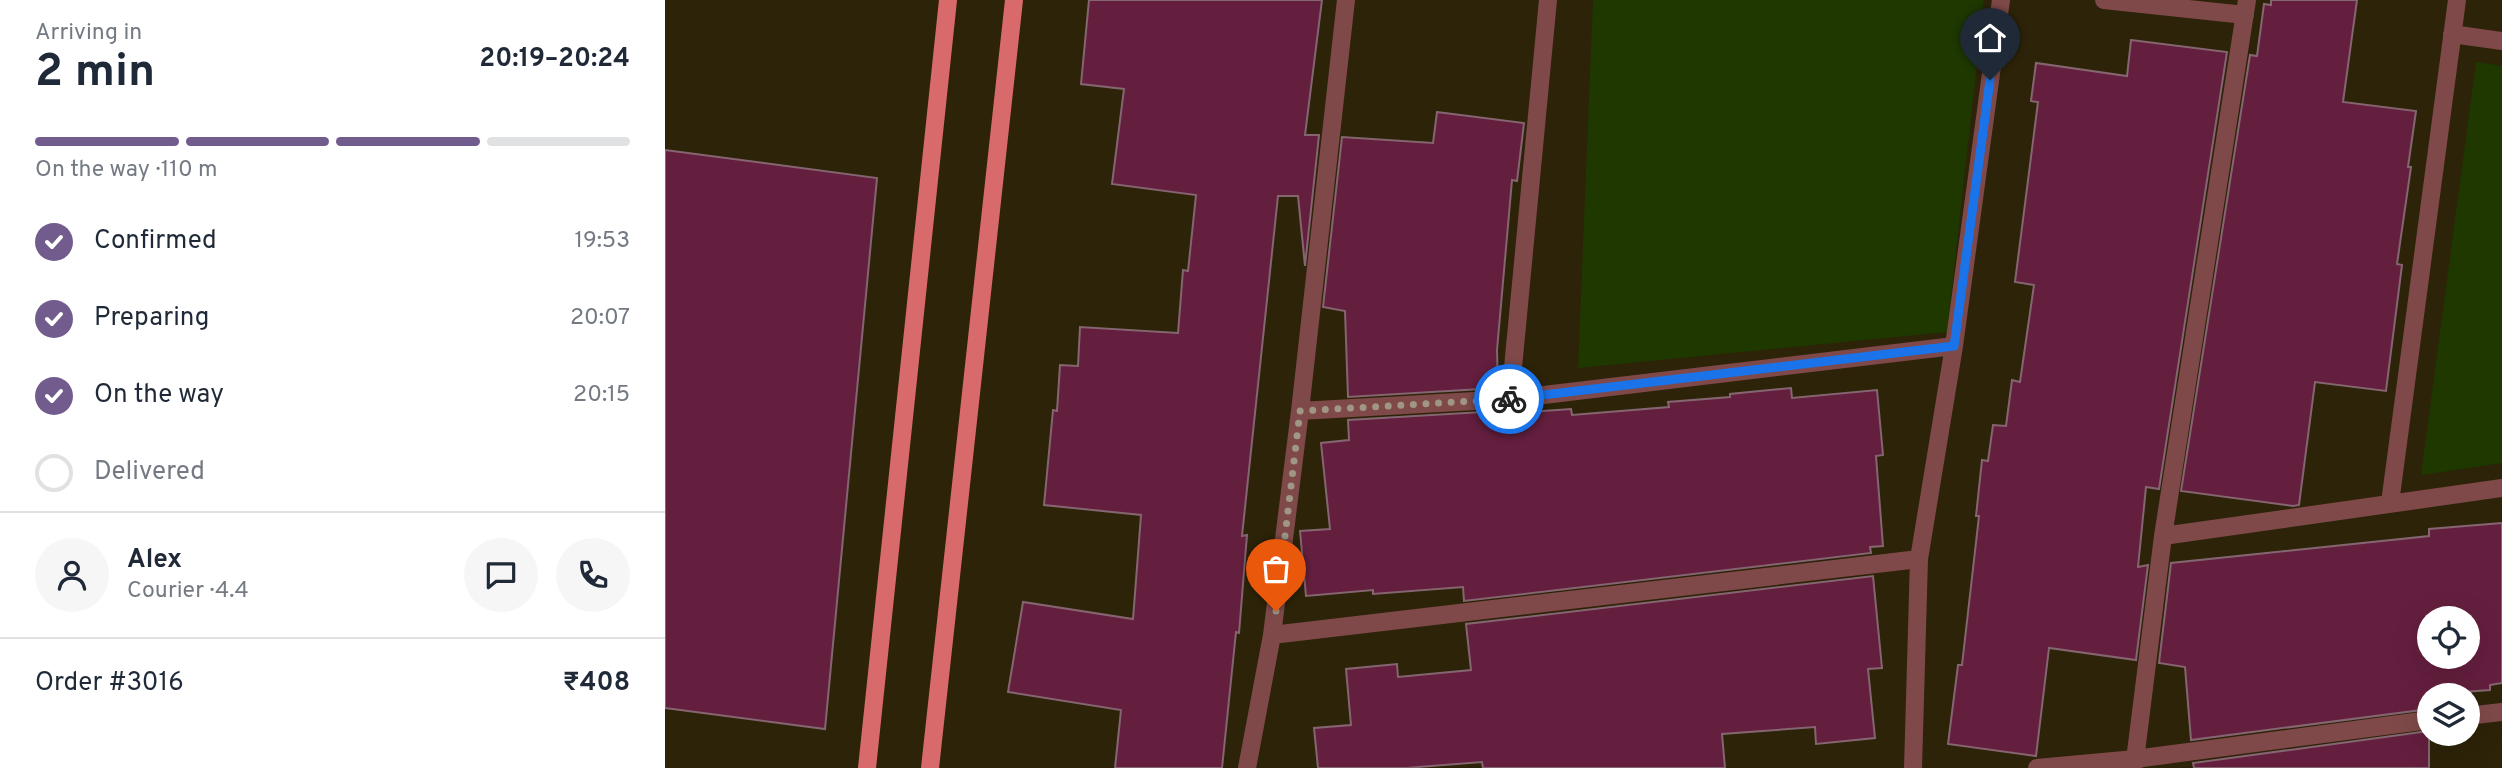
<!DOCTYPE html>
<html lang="en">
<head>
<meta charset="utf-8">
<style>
  :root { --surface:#fff; --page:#f6f6f7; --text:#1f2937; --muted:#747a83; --line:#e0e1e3; --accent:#725c8e }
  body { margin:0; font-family:Overpass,sans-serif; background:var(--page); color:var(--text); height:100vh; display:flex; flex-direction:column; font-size:26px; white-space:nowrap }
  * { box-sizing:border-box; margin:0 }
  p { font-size:23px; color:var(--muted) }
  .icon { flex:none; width:38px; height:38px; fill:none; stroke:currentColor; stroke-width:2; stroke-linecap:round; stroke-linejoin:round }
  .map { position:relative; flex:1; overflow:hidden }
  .drawer { display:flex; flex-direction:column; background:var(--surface); width:665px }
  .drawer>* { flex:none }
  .fabs { position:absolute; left:1752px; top:606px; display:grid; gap:14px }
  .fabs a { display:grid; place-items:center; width:63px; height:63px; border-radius:50%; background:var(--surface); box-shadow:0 7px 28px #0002; font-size:35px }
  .pin { position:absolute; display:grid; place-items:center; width:60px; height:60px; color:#fff; margin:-72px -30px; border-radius:50% 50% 50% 0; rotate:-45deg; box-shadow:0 0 7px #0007 }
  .pin .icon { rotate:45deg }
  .courier { position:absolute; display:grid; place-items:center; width:70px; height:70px; margin:-35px; border:5px solid #1a73e8; border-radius:50%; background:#fff; color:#222; box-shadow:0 2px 9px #0007 }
  .headline em { font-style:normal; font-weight:700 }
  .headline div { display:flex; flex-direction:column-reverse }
  .headline { display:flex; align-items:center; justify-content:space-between; height:119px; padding:0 35px }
  h1 { font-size:46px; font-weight:700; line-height:52px }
  .bar { display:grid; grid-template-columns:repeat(4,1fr); gap:10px 7px; align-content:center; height:84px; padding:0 35px }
  .bar i { height:9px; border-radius:5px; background:var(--line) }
  .bar .active { background:var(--accent) }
  .bar p { grid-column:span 4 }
  .line { display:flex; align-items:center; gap:18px; padding:0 35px; border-top:2px solid var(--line) }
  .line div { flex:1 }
  .round { display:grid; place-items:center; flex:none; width:74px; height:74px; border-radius:37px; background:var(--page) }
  ol { padding:0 35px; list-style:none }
  li { display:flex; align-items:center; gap:21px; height:77px }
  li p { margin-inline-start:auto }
  li .icon { padding:7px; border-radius:50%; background:var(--accent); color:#fff; stroke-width:4 }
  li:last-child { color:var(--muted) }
  li i { width:38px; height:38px; border:4px solid var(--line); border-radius:50% }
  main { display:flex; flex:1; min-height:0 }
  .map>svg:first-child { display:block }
  .green { fill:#1e3800 }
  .building { fill:#641f3e; stroke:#846570; stroke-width:2; fill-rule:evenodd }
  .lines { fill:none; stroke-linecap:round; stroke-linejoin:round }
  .minor { stroke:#7f4949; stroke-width:18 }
  .major { stroke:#d96a6c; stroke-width:18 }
  .done { stroke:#9f9784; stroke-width:7; stroke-dasharray:0 12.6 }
  .route { stroke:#1a73e8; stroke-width:9 }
</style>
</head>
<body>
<main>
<section class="drawer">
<div class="headline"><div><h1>2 min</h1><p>Arriving in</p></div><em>20:19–20:24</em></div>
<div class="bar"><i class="active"></i><i class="active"></i><i class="active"></i><i></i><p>On the way · 110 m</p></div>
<ol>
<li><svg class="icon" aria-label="check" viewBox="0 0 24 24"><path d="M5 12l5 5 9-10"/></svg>Confirmed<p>19:53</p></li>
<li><svg class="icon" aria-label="check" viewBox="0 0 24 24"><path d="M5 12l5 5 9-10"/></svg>Preparing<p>20:07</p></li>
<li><svg class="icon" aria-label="check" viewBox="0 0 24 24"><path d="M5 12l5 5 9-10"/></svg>On the way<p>20:15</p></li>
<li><i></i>Delivered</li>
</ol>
<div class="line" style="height:126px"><a class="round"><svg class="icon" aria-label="person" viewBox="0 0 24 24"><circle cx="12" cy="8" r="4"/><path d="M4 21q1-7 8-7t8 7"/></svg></a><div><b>Alex</b><p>Courier · 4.4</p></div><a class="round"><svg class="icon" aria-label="chat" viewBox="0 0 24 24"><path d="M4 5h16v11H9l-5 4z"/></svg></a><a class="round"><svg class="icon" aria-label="phone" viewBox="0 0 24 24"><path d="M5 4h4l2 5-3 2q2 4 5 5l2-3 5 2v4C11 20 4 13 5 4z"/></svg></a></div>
<div class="line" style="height:91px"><div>Order #3016</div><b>₹408</b></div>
</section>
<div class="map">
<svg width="1837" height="768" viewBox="0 0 1837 768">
  <rect width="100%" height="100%" fill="#2d2309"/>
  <!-- green -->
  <path class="green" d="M928,0h391l-37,332 -369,36z
    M1811,62l26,4v397l-81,12z"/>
  <!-- building -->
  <path class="building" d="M424,0h233l-17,135h14l-14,131 -7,-70h-20l-36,340 5,-1 -8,98 -3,-1 -14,136h-107l6,-58 -113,-18 15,-90 110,17 8,-104 -97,-10 9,-95 4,1 3,-46 18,1 2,-39 98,6 5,-63 5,1 8,-76 -84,-11 12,-95 -43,-5z
    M1606,0h86l-14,102 73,9 -8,56h3l-14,97 5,1 -16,126 -71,-9 -16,123 -6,1 -112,-15 69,-436 7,1 7,-52 7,1z
    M1466,40l96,12 -68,437 -13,-2 -8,80 10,-2 -12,95 -87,-12 -13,108 -88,-12 10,-79h4l17,-149h-3l6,-56 6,1 5,-36 13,1 6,-46 8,2 14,-97 -19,-3 23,-180 -7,-1 5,-38 91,13z
    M772,112l87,11 -7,58 -5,-1 -15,170 1,38 -150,9 -3,-86 -22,-4 19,-170 91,6z
    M0,150l212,28 -52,551 -160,-21z
    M1126,388l1,10 85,-8 6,65 -7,1 7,90 -13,1 1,6 -407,48 -1,-14 -90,7v-4l-67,6 -6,-65 30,-2 -9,-86 28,-3 -1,-20 151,-9v3l72,-5 1,6 97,-8 -1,-5 62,-5v-3z
    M1837,523v160l-12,2v5l-27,2v3h-34v14l-238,31 -6,-73 -26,-4 12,-100 258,-27v-7zM1764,618h38v38h-38z
    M1208,576l9,92 -14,1 7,69 -59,6 -1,-17 -93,7 3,34h-242l-1,-6 -76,6h-88l-4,-40 37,-3 -5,-56 51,-5 1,13 73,-7 -5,-46z
    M1764,731v37h-235l-1,-5z"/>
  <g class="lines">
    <!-- minor -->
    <path class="minor" d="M1439,0l141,15
      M1787,34l50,7
      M845,399l38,-399
      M635,411l210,-12 444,-53
      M1725,503l67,-503
      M1498,536l339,-48
      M607,635l647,-76
      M1802,716l35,-4
      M582,768l25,-133 28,-224 46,-411
      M1248,768l6,-209 35,-213 47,-346
      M1372,768l98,-9 294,-39
      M1469,768l29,-232 84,-536"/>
    <!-- major -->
    <path class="major" d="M202,768l81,-768
      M265,768l84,-768"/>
  </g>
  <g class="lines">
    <!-- done -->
    <path class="done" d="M611,611l24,-200 209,-12"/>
    <!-- route -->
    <path class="route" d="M844,399l445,-53 36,-266"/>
  </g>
</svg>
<div class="fabs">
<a><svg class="icon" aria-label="locate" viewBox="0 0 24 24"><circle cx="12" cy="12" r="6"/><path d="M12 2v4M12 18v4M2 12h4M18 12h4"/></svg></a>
<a><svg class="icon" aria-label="layers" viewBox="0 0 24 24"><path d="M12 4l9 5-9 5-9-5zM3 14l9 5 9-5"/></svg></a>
</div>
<div class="pin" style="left:611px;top:611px;background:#ea580c"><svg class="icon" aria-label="bag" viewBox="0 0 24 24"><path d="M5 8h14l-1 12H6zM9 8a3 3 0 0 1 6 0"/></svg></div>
<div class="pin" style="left:1325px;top:80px;background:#1f2937"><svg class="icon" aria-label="home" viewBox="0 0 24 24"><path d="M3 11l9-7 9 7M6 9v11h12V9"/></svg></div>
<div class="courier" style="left:844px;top:399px"><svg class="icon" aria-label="bike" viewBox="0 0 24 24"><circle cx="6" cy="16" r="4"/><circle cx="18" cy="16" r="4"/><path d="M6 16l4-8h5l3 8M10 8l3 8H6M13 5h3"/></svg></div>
</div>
</main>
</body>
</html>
